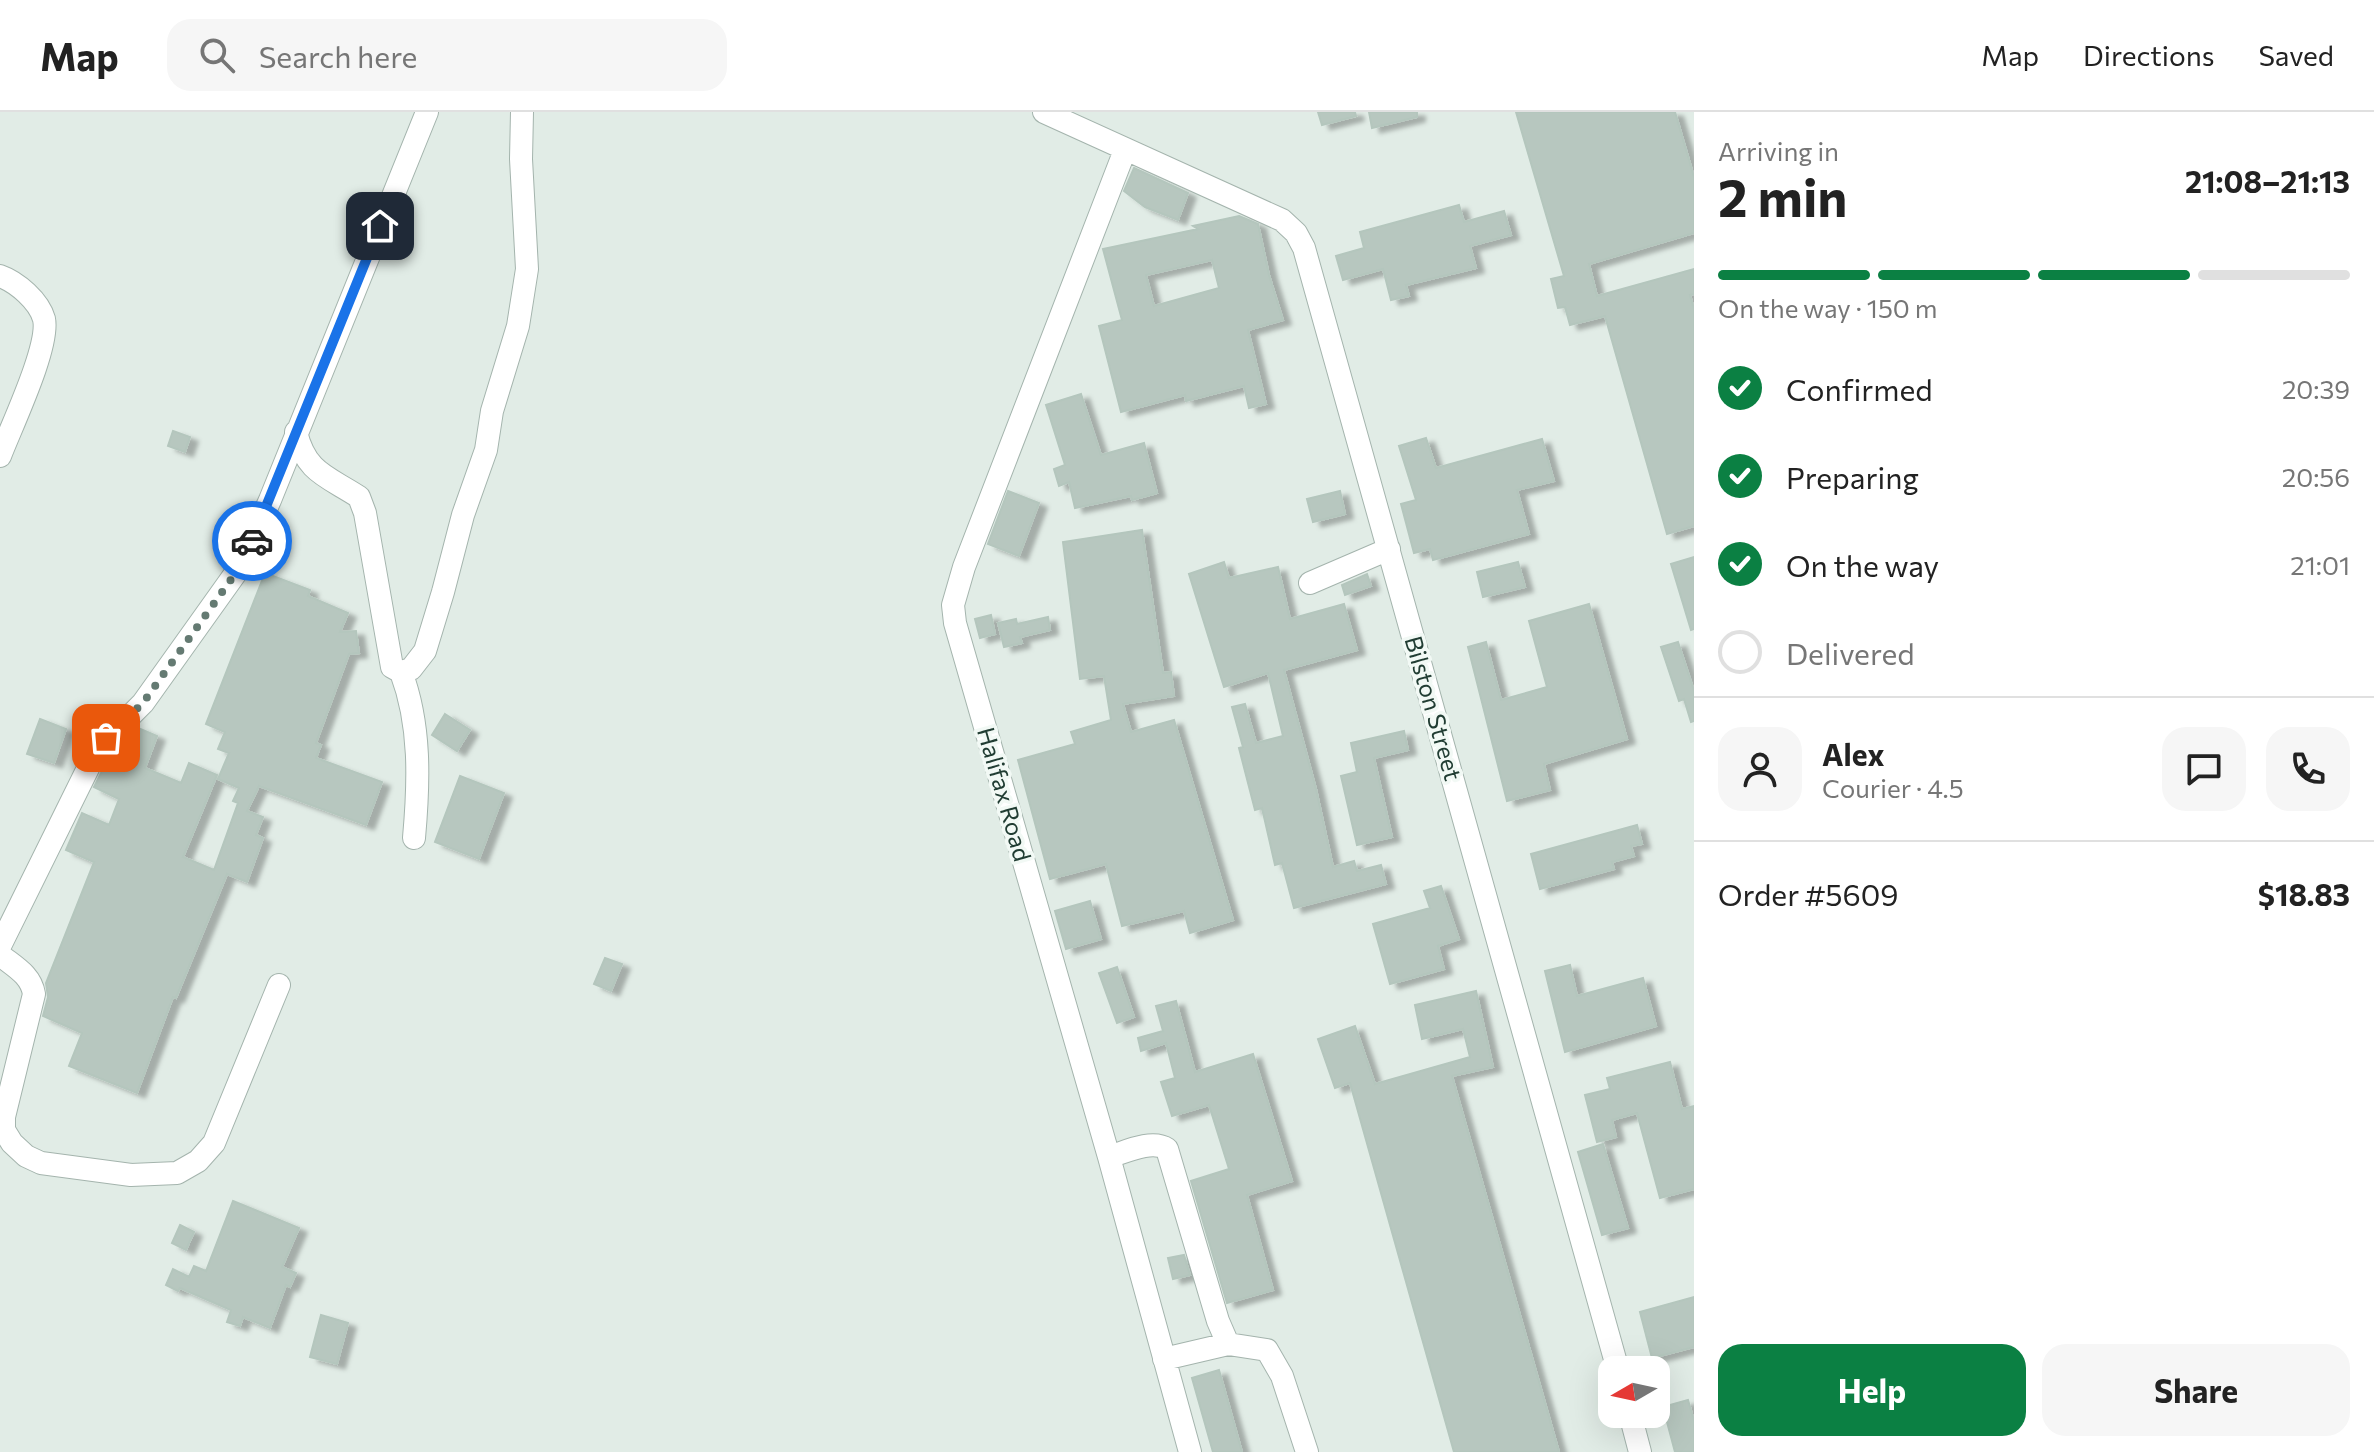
<!DOCTYPE html>
<html lang="en">
<head>
<meta charset="utf-8">
<style>
  :root { --surface:#fff; --page:#f6f6f6; --text:#222; --muted:#767676; --line:#e0e0e0; --accent:#0b8043 }
  body { margin:0; font-family:Commissioner,sans-serif; background:var(--page); color:var(--text); height:100vh; display:flex; flex-direction:column; font-size:30px; white-space:nowrap }
  * { box-sizing:border-box; margin:0 }
  p { font-size:26px; color:var(--muted) }
  .icon { flex:none; width:44px; height:44px; fill:none; stroke:currentColor; stroke-width:2; stroke-linecap:round; stroke-linejoin:round }
  .map { position:relative; flex:1; overflow:hidden }
  .panel { display:flex; flex-direction:column; background:var(--surface); width:680px }
  .panel>* { flex:none }
  .needle { width:52px; rotate:261deg }
  .controls { position:absolute; left:1598px; top:1244px; display:grid; gap:16px }
  .controls a { display:grid; place-items:center; width:72px; height:72px; border-radius:16px; background:var(--surface); box-shadow:0 8px 32px #0002; font-size:40px }
  .pin { position:absolute; display:grid; place-items:center; width:68px; height:68px; color:#fff; margin:-34px; border-radius:16px; box-shadow:0 4px 12px #0006 }
  .courier { position:absolute; display:grid; place-items:center; width:80px; height:80px; margin:-40px; border:6px solid #1a73e8; border-radius:50%; background:#fff; color:#222; box-shadow:0 2px 10px #0007 }
  .headline em { font-style:normal; font-weight:700 }
  .headline div { display:flex; flex-direction:column-reverse }
  .headline { display:flex; align-items:center; justify-content:space-between; height:136px; padding:0 24px }
  h1 { font-size:52px; font-weight:700; line-height:60px }
  .bar { display:grid; grid-template-columns:repeat(4,1fr); gap:12px 8px; align-content:center; height:96px; padding:0 24px }
  .bar i { height:10px; border-radius:6px; background:var(--line) }
  .bar .active { background:var(--accent) }
  .bar p { grid-column:span 4 }
  .line { display:flex; align-items:center; gap:20px; padding:0 24px; border-top:2px solid var(--line) }
  .line div { flex:1 }
  .round { display:grid; place-items:center; flex:none; width:84px; height:84px; border-radius:24px; background:var(--page) }
  ol { padding:0 24px; list-style:none }
  li { display:flex; align-items:center; gap:24px; height:88px }
  li p { margin-inline-start:auto }
  li .icon { padding:8px; border-radius:50%; background:var(--accent); color:#fff; stroke-width:4 }
  li:last-child { color:var(--muted) }
  li i { width:44px; height:44px; border:4px solid var(--line); border-radius:50% }
  .action { display:flex; gap:16px; margin-top:auto; padding:16px 24px }
  .action a { flex:1; height:92px; border-radius:24px; background:var(--accent); color:#fff; font-size:32px; font-weight:700; line-height:92px; text-align:center }
  .action a+a { background:var(--page); color:var(--text) }
  header { display:flex; align-items:center; gap:48px; box-sizing:border-box; height:112px; padding:0 40px; background:var(--surface); border-bottom:2px solid var(--line) }
  header strong { font-size:38px }
  nav { display:flex; gap:44px; margin-inline-start:auto; font-size:28px }
  .search { width:560px; height:72px; background:var(--page); display:flex; align-items:center; gap:20px; box-sizing:border-box; padding:0 28px; border-radius:24px; color:var(--muted); font-size:30px }
  main { display:flex; flex:1; min-height:0 }
  .map>svg:first-child { display:block }
  .building { fill:#b7c7bf; stroke:#b4c6bd; stroke-width:2; fill-rule:evenodd; filter:url(#shadow) }
  .lines { fill:none; stroke-linecap:round; stroke-linejoin:round }
  .minor-casing { stroke:#a4b4ad; stroke-width:24 }
  .minor { stroke:#fff; stroke-width:22 }
  .done { stroke:#647a72; stroke-width:8; stroke-dasharray:0 14.4 }
  .route { stroke:#1a73e8; stroke-width:10 }
  .labels { text-anchor:middle; dominant-baseline:central; stroke-width:7; stroke-linejoin:round; paint-order:stroke }
  .street-label { font-size:24px; fill:#213d33; stroke:#f2f9f5 }
</style>
</head>
<body>
<header>
<strong>Map</strong>
<div class="search"><svg class="icon" aria-label="search" viewBox="0 0 24 24"><circle cx="10" cy="10" r="6"/><path d="M15 15l6 6"/></svg>Search here</div>
<nav><a>Map</a><a>Directions</a><a>Saved</a></nav>
</header>
<main>
<div class="map">
<svg width="1694" height="1340" viewBox="0 0 1694 1340">
  <defs>
    <filter id="shadow"><feDropShadow dx="8" dy="4.5" stdDeviation="2" flood-color="#0004"/></filter>
  </defs>
  <rect width="100%" height="100%" fill="#e1ece6"/>
  <!-- building -->
  <path class="building" d="M1318,0h37l1,4 -34,9z
    M1369,0h48v5l-45,11z
    M1516,0h159l19,65v56l-105,31 8,32 97,-27v25l-4,1 4,14v217l-27,8 -62,-218 -35,9 -5,-18 -7,1 -7,-29 13,-3z
    M1134,56l54,25 -10,27 -33,-13 -21,-16z
    M1459,93l5,17 40,-11 7,24 -41,11 6,22 -70,17 3,11 -18,4 -8,-31 -40,11 -7,-24 28,-8 -4,-16z
    M1239,104l19,8 11,51 14,45 -35,10 18,74 -17,4 -5,-22 -58,15 -1,-6 -64,17 -22,-86 23,-6 -19,-71 95,-20 -5,-3zM1212,148l7,28 -65,18 -8,-31z
    M1081,282l20,61 43,-12 13,50 -25,7 -1,-4 -56,12 -6,-26 -10,4 -5,-17 11,-4 -19,-60z
    M173,319l17,6 -5,15 -17,-6z
    M1426,326l10,30 106,-29 12,42 -37,9 12,44 -96,26 -3,-11 -16,4 -13,-49 15,-4 -17,-54z
    M1008,379l31,12 -20,53 -31,-12z
    M1340,379l5,23 -32,8 -6,-23z
    M1142,418l21,143 8,-1 3,24 -51,8 8,28 43,-12 59,200 -43,13 -6,-22 -62,15 -16,-62 -56,15 -32,-119 57,-16 -4,-12 40,-12 -7,-44 -24,3 -17,-137z
    M1694,445v72l-3,1 -20,-66z
    M1224,450l5,16 49,-11 12,52 54,-15 13,46 -73,20 32,119 17,78 21,-6 3,10 24,-6 5,19 -92,24 -12,-45 -7,2 -13,-57 -7,2 -16,-62 4,-1 -11,-40 13,-3 11,39 27,-7 -15,-63 -44,14 -35,-113z
    M1518,450l7,25 -42,10 -6,-25z
    M265,461l45,17 -2,6 40,17 -8,19 16,-1 3,22 -10,1 -33,89 5,2 -5,13 66,24 -16,43 -107,-39 -12,25 16,6 -7,18 7,3 -16,44 -20,-8 -51,124 -3,-1 -36,96 -68,-27 13,-33 -39,-17 5,-19 -2,-14 48,-121 -28,-12 16,-37 27,12 10,-26 -25,-12 9,-18 4,2 8,-20 23,-23 19,8 -12,32 36,15 8,-20 28,12 -34,82 31,13 24,-67 -5,-2 6,-13 -21,-9 11,-26 -11,-4 7,-17 -19,-8z
    M1367,462l4,12 -26,9 -3,-10z
    M1589,492l38,135 -83,25 6,26 -43,11 -39,-154 18,-5 15,58 46,-13 -18,-66z
    M991,503l4,19 -15,4 -5,-19z
    M1048,505l2,13 -30,7 2,6 -18,4 -6,-24 18,-4 1,5z
    M1678,530l16,49v30l-3,1 -7,-23 -5,2 -18,-54z
    M445,602l25,16 -13,21 -25,-16z
    M40,607l26,10 -12,34 -27,-9z
    M1404,619l4,19 -34,8 18,79 -35,8 -16,-69 16,-4 -6,-29z
    M460,664l44,17 -25,66 -44,-17z
    M1637,713l5,19 -11,2 3,10 -22,6 2,7 -74,20 -9,-35z
    M1441,774l18,53 -21,7 6,23 -54,15 -17,-60 57,-16 -6,-17z
    M1090,789l11,38 -35,10 -11,-38z
    M605,846l17,6 -11,27 -17,-7z
    M1570,853l7,31 66,-18 13,48 -91,26 -20,-81z
    M1117,855l17,50 -17,6 -18,-50z
    M1476,879l17,76 -41,9 107,376h-105l-104,-369 -15,5 -17,-49 37,-13 20,58 95,-27 -7,-28 -41,10 -7,-34z
    M1176,889l19,71 58,-18 39,127 -45,14 26,95 -46,13 -36,-122 38,-12 -20,-64 -37,11 -11,-34 14,-4 -9,-35 -25,8 -3,-13 25,-7 -7,-25z
    M1670,950l12,47 12,-3v83l-34,9 -23,-85 -25,7 4,17 -19,5 -12,-47 25,-6 -3,-11z
    M1603,1032l25,84 -26,7 -24,-83z
    M233,1089l66,27 -17,39 14,6 -6,14 -4,-2 -16,43 -27,-11 -3,9 -13,-4 4,-12 -51,-22 -2,3 -12,-6 7,-16 16,8 5,-11 12,5z
    M180,1113l14,7 -8,18 -14,-7z
    M1184,1143l6,20 -17,4 -5,-21z
    M1694,1185v50l-42,11 -12,-46z
    M321,1203l27,8 -11,41 -27,-7z
    M1219,1258l23,82h-29l-21,-74z
    M1688,1288l6,21v31h-19l-12,-45z"/>
  <g class="lines">
    <!-- minor casing -->
    <g class="minor-casing">
      <path id="minor" d="M1044,0l238,108 14,13 8,15 314,1122
        M1125,38l-161,417 -11,38 2,18 154,534 81,295
        M0,164c17,6 39,25 44,43 6,27 -33,108 -44,137
        M296,320c10,41 31,44 63,65l6,16 27,154 9,5 10,-3 14,-18 18,-59 20,-77 23,-65 6,-39 26,-85 9,-57 -6,-110 1,-47
        M1310,471l79,-34
        M401,560c20,53 18,110 13,166
        M0,834l98,-198 45,-45 97,-136 30,-67 157,-388
        M0,843c15,12 31,20 34,39l-30,123v13l8,13 14,13 15,7 90,12 46,-2 21,-12 16,-18 65,-158
        M1109,1045c16,-5 43,-18 58,-8l51,172 10,23 39,6 15,26 25,76
        M1164,1247l64,-15
        M1630,1302l10,38"/>
    </g>
    <!-- minor -->
    <use href="#minor" class="minor"/>
  </g>
  <g class="lines">
    <!-- done -->
    <path class="done" d="M106,626l37,-35 97,-136 12,-26"/>
    <!-- route -->
    <path class="route" d="M252,429l128,-315"/>
  </g>
  <g class="labels">
    <!-- street labels -->
    <g class="street-label">
      <text transform="translate(1434 596) rotate(74)">Bilston Street</text>
      <text transform="translate(1005 682) rotate(74)">Halifax Road</text>
    </g>
  </g>
</svg>
<div class="controls">
<a><svg class="needle" viewBox="-14 -14 28 28"><path d="M0-13l5 13h-10z" fill="#e53935"/><path d="M0 13l5-13h-10z" fill="#767676"/></svg></a>
</div>
<div class="pin" style="left:106px;top:626px;background:#ea580c"><svg class="icon" aria-label="bag" viewBox="0 0 24 24"><path d="M5 8h14l-1 12H6zM9 8a3 3 0 0 1 6 0"/></svg></div>
<div class="pin" style="left:380px;top:114px;background:#1f2937"><svg class="icon" aria-label="home" viewBox="0 0 24 24"><path d="M3 11l9-7 9 7M6 9v11h12V9"/></svg></div>
<div class="courier" style="left:252px;top:429px"><svg class="icon" aria-label="car" viewBox="0 0 24 24"><path d="M5 17H2v-5l4-1 3-4h7l3 4 3 1v5h-3M9 17h6M6 11h13"/><circle cx="7" cy="17" r="2"/><circle cx="17" cy="17" r="2"/></svg></div>
</div>
<section class="panel">
<div class="headline"><div><h1>2 min</h1><p>Arriving in</p></div><em>21:08–21:13</em></div>
<div class="bar"><i class="active"></i><i class="active"></i><i class="active"></i><i></i><p>On the way · 150 m</p></div>
<ol>
<li><svg class="icon" aria-label="check" viewBox="0 0 24 24"><path d="M5 12l5 5 9-10"/></svg>Confirmed<p>20:39</p></li>
<li><svg class="icon" aria-label="check" viewBox="0 0 24 24"><path d="M5 12l5 5 9-10"/></svg>Preparing<p>20:56</p></li>
<li><svg class="icon" aria-label="check" viewBox="0 0 24 24"><path d="M5 12l5 5 9-10"/></svg>On the way<p>21:01</p></li>
<li><i></i>Delivered</li>
</ol>
<div class="line" style="height:144px"><a class="round"><svg class="icon" aria-label="person" viewBox="0 0 24 24"><circle cx="12" cy="8" r="4"/><path d="M4 21q1-7 8-7t8 7"/></svg></a><div><b>Alex</b><p>Courier · 4.5</p></div><a class="round"><svg class="icon" aria-label="chat" viewBox="0 0 24 24"><path d="M4 5h16v11H9l-5 4z"/></svg></a><a class="round"><svg class="icon" aria-label="phone" viewBox="0 0 24 24"><path d="M5 4h4l2 5-3 2q2 4 5 5l2-3 5 2v4C11 20 4 13 5 4z"/></svg></a></div>
<div class="line" style="height:104px"><div>Order #5609</div><b>$18.83</b></div>
<div class="action"><a>Help</a><a>Share</a></div>
</section>
</main>
</body>
</html>
